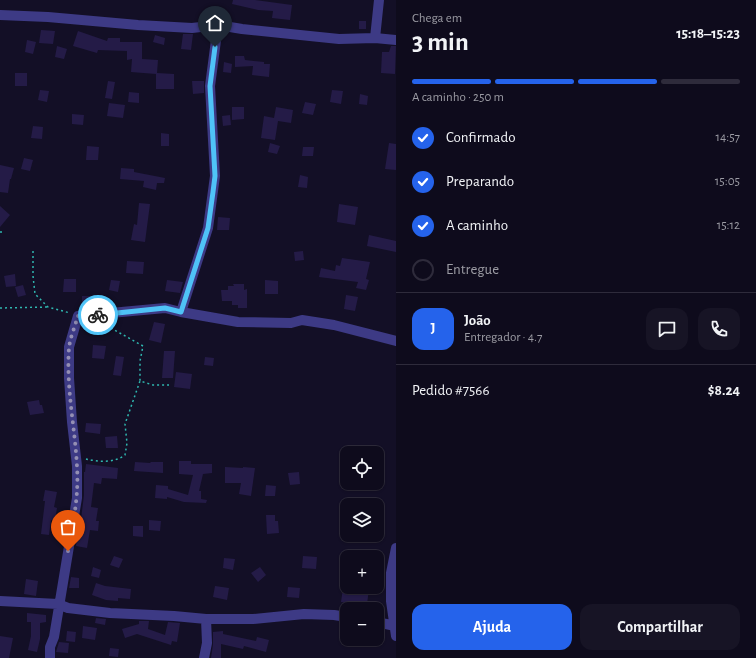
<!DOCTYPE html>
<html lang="pt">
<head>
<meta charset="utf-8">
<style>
  :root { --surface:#0e0b1c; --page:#171425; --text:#f1f3f6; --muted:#9b9ba3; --line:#2e2b3b; --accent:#2563eb }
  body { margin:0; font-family:"Alegreya Sans",sans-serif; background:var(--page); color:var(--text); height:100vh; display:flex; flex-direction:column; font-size:15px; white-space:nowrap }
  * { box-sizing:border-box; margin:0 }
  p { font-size:13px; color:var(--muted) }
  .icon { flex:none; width:22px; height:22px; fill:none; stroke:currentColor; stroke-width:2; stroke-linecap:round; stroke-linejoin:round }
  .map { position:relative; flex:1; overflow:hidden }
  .sheet { display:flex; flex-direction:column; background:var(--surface); width:360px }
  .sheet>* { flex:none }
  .buttons { position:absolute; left:340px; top:446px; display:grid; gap:8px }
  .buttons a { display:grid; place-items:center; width:44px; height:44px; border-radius:8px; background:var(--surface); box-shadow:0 1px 3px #0004,0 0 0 1px var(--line); font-size:20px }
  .pin { position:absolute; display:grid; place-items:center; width:34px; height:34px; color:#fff; margin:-41px -17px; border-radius:50% 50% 50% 0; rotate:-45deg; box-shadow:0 0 4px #0007 }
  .pin .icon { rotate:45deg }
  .courier { position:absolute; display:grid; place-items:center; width:40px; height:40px; margin:-20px; border:3px solid #4fc3f7; border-radius:50%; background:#fff; color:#222; box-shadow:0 1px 5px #0007 }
  .summary em { font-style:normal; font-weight:700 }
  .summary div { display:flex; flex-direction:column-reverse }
  .summary { display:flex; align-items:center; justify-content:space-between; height:68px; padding:0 16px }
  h1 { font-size:26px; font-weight:700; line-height:30px }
  .bar { display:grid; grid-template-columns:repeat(4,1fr); gap:6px 4px; align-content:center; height:48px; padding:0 16px }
  .bar i { height:5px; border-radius:3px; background:var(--line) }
  .bar .selected { background:var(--accent) }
  .bar p { grid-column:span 4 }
  .line { display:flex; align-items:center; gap:10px; padding:0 16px; border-top:1px solid var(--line) }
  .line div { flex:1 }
  .round { display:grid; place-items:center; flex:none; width:42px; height:42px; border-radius:12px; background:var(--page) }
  ol { padding:0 16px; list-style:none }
  li { display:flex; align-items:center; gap:12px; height:44px }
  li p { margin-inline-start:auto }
  li .icon { padding:4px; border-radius:50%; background:var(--accent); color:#fff; stroke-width:4 }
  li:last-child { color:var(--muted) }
  li i { width:22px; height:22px; border:2px solid var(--line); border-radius:50% }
  .button { display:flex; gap:8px; margin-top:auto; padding:8px 16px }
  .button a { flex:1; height:46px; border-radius:12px; background:var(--accent); color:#fff; font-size:16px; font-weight:700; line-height:46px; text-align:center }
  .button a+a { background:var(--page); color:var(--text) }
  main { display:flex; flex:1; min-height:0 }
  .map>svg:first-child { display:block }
  .building { fill:#241b47 }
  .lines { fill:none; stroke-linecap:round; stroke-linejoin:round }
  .path { stroke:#2fb8b0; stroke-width:1.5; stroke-dasharray:2 3; stroke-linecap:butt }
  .minor { stroke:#3d3a85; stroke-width:10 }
  .done { stroke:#948fb3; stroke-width:4; stroke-dasharray:0 7.2 }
  .route { stroke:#4fc3f7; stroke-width:5 }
</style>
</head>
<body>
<main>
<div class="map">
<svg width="396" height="658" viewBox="0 0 396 658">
  <rect width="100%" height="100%" fill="#130f26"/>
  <!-- building -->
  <path class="building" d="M233,0h22l37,5 -2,15 -18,-2 1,-7 -15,-1 -26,-6z
    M359,21h7v8h-7z
    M41,30l14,1 -2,13 -14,-1z
    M78,31l29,10 1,-3h12v4h22v17l16,1 -1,13 17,1v15h-18v-15l-25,-2 1,-13 -5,1v-9l-29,-1 -1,3 -24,-7z
    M183,34h10l-2,16 -10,-1z
    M155,35l10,3 -1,7 -11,-3z
    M27,40l9,2 -3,12 -8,-2z
    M57,46l10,3 -3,10 -9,-2z
    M391,46h5l-1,28 -14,-1 1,-21h7z
    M235,56h9l1,4 19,2v2h6l-1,13 -17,-2 1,-9 -18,1z
    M224,62l8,2 -1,9 -8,-1z
    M15,73h12v13h-12z
    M108,81l7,1 -3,17 -7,-1z
    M192,81h12v12l-11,1z
    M40,90l9,1 -2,11 -9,-2z
    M332,90l11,1 -2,13 -11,-2z
    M129,92l10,1v10l-11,-1z
    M360,94l8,2 -1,9 -8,-1z
    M305,102l11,2 -3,11 -11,-2z
    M109,103l16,2 -2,13 -16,-2z
    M232,107h12v12l-12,1z
    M276,107l17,3 -2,13 -13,-2 -3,19 -14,-2 3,-22 10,2z
    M72,114l12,1 -1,10 -11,-1z
    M230,115l1,10 -8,1 -1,-10z
    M33,126l10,1 -1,12 -11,-1z
    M161,133l8,1v12h-8z
    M270,143l10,3 -3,8 -9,-2z
    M389,143l7,1v26l-11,-1z
    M87,146l12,1 -1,13h-12z
    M303,147h11l-1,9h-11z
    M24,158l9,2 -3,11 -9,-2z
    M0,165l14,3 -3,11h-1l-2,14 -8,-1z
    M121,168l13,1v3l31,6 -1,5h-7l-1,7 -13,-3 1,-6 -24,-2z
    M300,175l8,2 -1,11 -9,-1z
    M139,203l11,1 -5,38 -14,-2 3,-16 3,1z
    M339,204l19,3 -3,18 -18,-3z
    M0,206l10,9 -10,12z
    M218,217l12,1 -1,12h-12z
    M369,235l27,6v11l-29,-6z
    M303,251l1,9 -9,1 -1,-9z
    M342,258l28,4 -4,17 3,1 -3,10 -10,-2 2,-6 -39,-5 2,-9 14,3 1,-6 4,1z
    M127,261l17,1 -1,12 -17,-1z
    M15,274l1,12 -10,1 -2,-11z
    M64,279h12v13h-13z
    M111,280l9,1 -2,11 -9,-2z
    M167,280l16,2 -3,11 -15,-2z
    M265,280l13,1v13h-13z
    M233,284h11v6l3,-1v19h-9v-3h-6v-4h-10l-1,-11h7v-4h6z
    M23,285l3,10 -8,2 -3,-10z
    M346,295l12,2 -3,14 -11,-2z
    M82,296h8v8l-8,-1z
    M154,322l11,2 -4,19 -12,-3z
    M93,345l13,1 -2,13 -12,-1z
    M164,351h11l-2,27h-11z
    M116,356l8,1 -3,19 -8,-1z
    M205,357l9,1 -1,8 -9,-1z
    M176,372l16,2 -2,15 -16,-2z
    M39,400l1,5h2l2,8 -14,2 -3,-13z
    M86,423l15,1 -1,10 -15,-2z
    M117,436l1,12h-12l-1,-11z
    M179,461h12v3h21v9l-9,1 -4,17h2v8l6,1 -1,3 -22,-1 -17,-5v2l-12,-1 1,-13 12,1v3l20,6 5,-20 -14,-1z
    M135,462l15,1 1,-1h12v11l-29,-2z
    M86,464l32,4 -1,11 -15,-1 -1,6 -7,-1 -3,24 7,1 -2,13h3l-1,10 -8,-1 -3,18 -11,-2 1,-11h2l5,-40v-23h1z
    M225,467l18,1v-1l12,1 -4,28 -12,-2 2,-11h-16z
    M299,472l1,12 -10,1 -2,-12z
    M266,485l10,1 -1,10h-10z
    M45,490l12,2 -3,15 3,1 -2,12h-4l-2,15 -8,-1 4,-33h-2z
    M266,515h9v6h3l1,12 -12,1z
    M149,520l12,1 -1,10 -11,-1z
    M133,526h10v11l-10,-1z
    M114,556l9,3 -4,9 -9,-3z
    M303,556l14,1 -1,12 -14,-1z
    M224,558l11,1 -2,11 -10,-2z
    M93,567l8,3 -2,8 -8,-2z
    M260,567l6,8 -8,7 -7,-9z
    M71,577l8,1v10h-10z
    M26,579l12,2 -2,15 -12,-2z
    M96,583l9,3 26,3 -1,10 -12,-1v3l-12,-1 -14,-5z
    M215,586l14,2 -2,12 -14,-3z
    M288,587l12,1 -1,10 -12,-1z
    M343,588l18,2v-1h8l-2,15 -11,-2v2l-15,-2z
    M27,613l19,2v7l-6,1v16l-3,13 -9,-2 3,-14v-14h-4z
    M96,618l10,1 -1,6 -10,-2z
    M139,621h10l-1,8 17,6 3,-13 12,1 -3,19 -5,-1 -1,4 -34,-11 -12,4 -3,-9 17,-5z
    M83,626l14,2 -2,12 -13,-2z
    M67,631l9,1 -1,10 -9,-1z
    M223,631v3l33,7 1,-4 12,3 -3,12 -22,-6 -1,3 -22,-5v14h-10l2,-14v-12z
    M0,636l13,2 -4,20h-9z
    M59,642l10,1 -1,10 -12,-1z
    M110,648l9,1 -1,8 -9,-1z"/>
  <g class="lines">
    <!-- path -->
    <path class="path" d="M0,232h2
      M33,251v25l2,18 13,13 22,6
      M0,308l48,-1
      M102,323l41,23 -3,15v20l13,4h16
      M86,459c12,3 29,4 39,-4l2,-12 -2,-19 15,-43"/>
    <!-- minor -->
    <path class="minor" d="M379,0l-4,38 21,2
      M0,15l48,2 90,8 54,3 26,-3 24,4 97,10 36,-1
      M181,312l27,-84 7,-52 -5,-90 8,-61
      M396,548l-5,25v28l5,35
      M0,601l58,3 10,4 42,5 64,3 32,3h47l51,-5 30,1 13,2
      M377,622l18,4
      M50,658v-11l4,-10 23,-139v-32l-5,-44 -3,-44v-31l9,-31 87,-8 16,4 57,10 53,1 11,-3 32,5 62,16
      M204,658l3,-15 -1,-24"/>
  </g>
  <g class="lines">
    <!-- done -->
    <path class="done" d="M68,551c5,-28 11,-55 9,-84 -2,-40 -11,-79 -8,-119 1,-10 6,-22 9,-32l20,-1"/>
    <!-- route -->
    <path class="route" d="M98,315l67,-7 16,4 27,-84 5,-36 2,-16 -5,-90 5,-39"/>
  </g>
</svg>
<div class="buttons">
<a><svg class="icon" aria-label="locate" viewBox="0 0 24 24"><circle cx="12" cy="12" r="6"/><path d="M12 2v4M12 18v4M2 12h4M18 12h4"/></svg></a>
<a><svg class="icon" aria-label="layers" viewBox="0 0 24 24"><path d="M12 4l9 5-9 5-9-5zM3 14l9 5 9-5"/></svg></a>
<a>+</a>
<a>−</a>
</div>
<div class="pin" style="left:68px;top:551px;background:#ea580c"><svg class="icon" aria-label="bag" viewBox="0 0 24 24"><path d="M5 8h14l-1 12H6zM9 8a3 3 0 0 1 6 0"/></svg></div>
<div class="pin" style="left:215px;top:47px;background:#1f2937"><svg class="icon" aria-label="home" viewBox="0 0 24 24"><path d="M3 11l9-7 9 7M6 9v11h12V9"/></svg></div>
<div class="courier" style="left:98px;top:315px"><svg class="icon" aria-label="bike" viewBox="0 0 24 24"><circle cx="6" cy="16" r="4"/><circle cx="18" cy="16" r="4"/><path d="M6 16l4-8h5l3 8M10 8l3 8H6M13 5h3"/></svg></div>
</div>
<section class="sheet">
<div class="summary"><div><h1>3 min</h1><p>Chega em</p></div><em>15:18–15:23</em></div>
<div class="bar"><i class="selected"></i><i class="selected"></i><i class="selected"></i><i></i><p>A caminho · 250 m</p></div>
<ol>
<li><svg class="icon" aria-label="check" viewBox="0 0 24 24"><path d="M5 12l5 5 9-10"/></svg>Confirmado<p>14:57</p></li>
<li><svg class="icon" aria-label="check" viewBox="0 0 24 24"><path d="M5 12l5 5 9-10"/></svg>Preparando<p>15:05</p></li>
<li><svg class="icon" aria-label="check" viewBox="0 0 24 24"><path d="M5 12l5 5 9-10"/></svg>A caminho<p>15:12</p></li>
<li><i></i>Entregue</li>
</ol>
<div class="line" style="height:72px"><b class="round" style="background:var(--accent);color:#fff">J</b><div><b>João</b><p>Entregador · 4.7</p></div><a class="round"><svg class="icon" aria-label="chat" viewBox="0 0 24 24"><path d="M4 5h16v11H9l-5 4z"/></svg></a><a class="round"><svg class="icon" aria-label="phone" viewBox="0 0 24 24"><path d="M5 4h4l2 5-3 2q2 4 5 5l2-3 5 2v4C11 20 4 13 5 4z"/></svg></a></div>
<div class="line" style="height:52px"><div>Pedido #7566</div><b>$8.24</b></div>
<div class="button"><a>Ajuda</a><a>Compartilhar</a></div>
</section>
</main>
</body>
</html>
